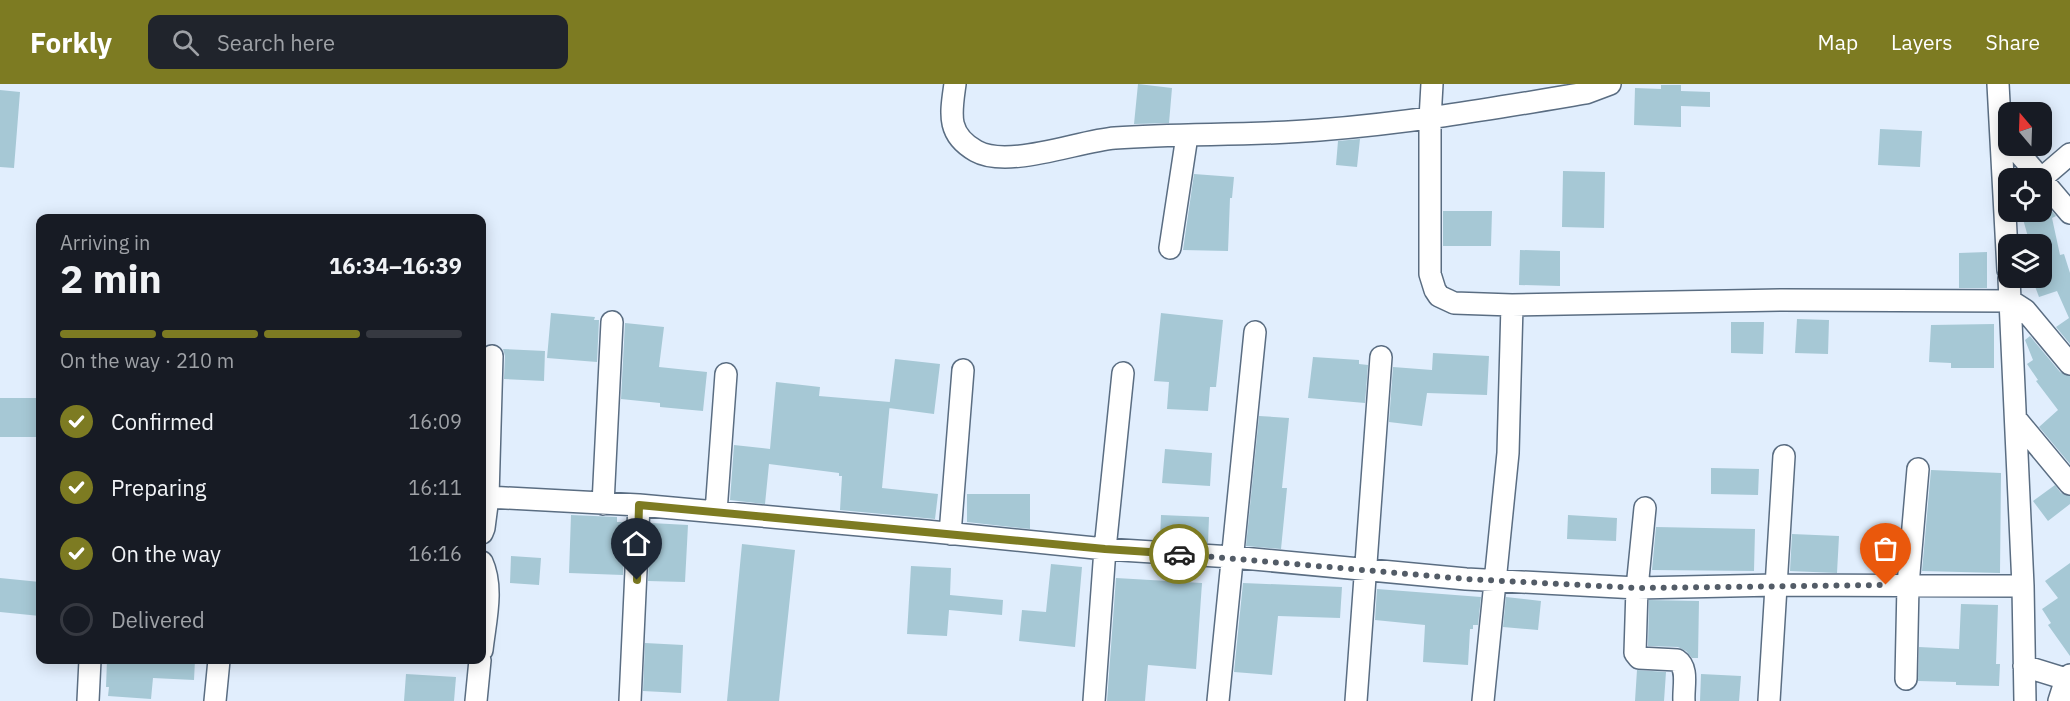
<!DOCTYPE html>
<html lang="en">
<head>
<meta charset="utf-8">
<style>
  :root { --surface:#171b24; --page:#20242c; --text:#f1f3f6; --muted:#9ea1a6; --line:#363941; --accent:#7d7b22 }
  body { margin:0; font-family:"IBM Plex Sans",sans-serif; background:var(--page); color:var(--text); height:100vh; display:flex; flex-direction:column; font-size:22px; white-space:nowrap }
  * { box-sizing:border-box; margin:0 }
  p { font-size:20px; color:var(--muted) }
  .icon { flex:none; width:33px; height:33px; fill:none; stroke:currentColor; stroke-width:2; stroke-linecap:round; stroke-linejoin:round }
  .map { position:relative; flex:1; overflow:hidden }
  .details { position:absolute; left:36px; top:130px; width:450px; height:450px; display:flex; flex-direction:column; background:var(--surface); border-radius:12px; box-shadow:0 3px 15px #0003 }
  .details>* { flex:none }
  .needle { width:39px; rotate:341deg }
  .fabs { position:absolute; left:1998px; top:18px; display:grid; gap:12px }
  .fabs a { display:grid; place-items:center; width:54px; height:54px; border-radius:12px; background:var(--surface); box-shadow:0 3px 15px #0003; font-size:30px }
  .pin { position:absolute; display:grid; place-items:center; width:51px; height:51px; color:#fff; margin:-62px -26px; border-radius:50% 50% 50% 0; rotate:-45deg; box-shadow:0 0 6px #0007 }
  .pin .icon { rotate:45deg }
  .courier { position:absolute; display:grid; place-items:center; width:60px; height:60px; margin:-30px; border:4px solid #7d7b22; border-radius:50%; background:#fff; color:#222; box-shadow:0 2px 8px #0007 }
  .summary em { font-style:normal; font-weight:700 }
  .summary div { display:flex; flex-direction:column-reverse }
  .summary { display:flex; align-items:center; justify-content:space-between; height:102px; padding:0 24px }
  h1 { font-size:39px; font-weight:700; line-height:45px }
  .bar { display:grid; grid-template-columns:repeat(4,1fr); gap:9px 6px; align-content:center; height:72px; padding:0 24px }
  .bar i { height:8px; border-radius:4px; background:var(--line) }
  .bar .selected { background:var(--accent) }
  .bar p { grid-column:span 4 }
  ol { padding:0 24px; list-style:none }
  li { display:flex; align-items:center; gap:18px; height:66px }
  li p { margin-inline-start:auto }
  li .icon { padding:6px; border-radius:50%; background:var(--accent); color:#fff; stroke-width:4 }
  li:last-child { color:var(--muted) }
  li i { width:33px; height:33px; border:3px solid var(--line); border-radius:50% }
  header { display:flex; align-items:center; gap:36px; box-sizing:border-box; height:84px; padding:0 30px; background:var(--accent); color:#fff }
  header strong { font-size:28px }
  nav { display:flex; gap:33px; margin-inline-start:auto; font-size:21px }
  .search { width:420px; height:54px; background:var(--page); display:flex; align-items:center; gap:15px; box-sizing:border-box; padding:0 21px; border-radius:12px; color:var(--muted); font-size:22px }
  .map>svg:first-child { display:block }
  .building { fill:#a6c8d5 }
  .lines { fill:none; stroke-linecap:round; stroke-linejoin:round }
  .minor-casing { stroke:#5a6d82; stroke-width:24 }
  .minor { stroke:#fff; stroke-width:21 }
  .done { stroke:#535c67; stroke-width:6; stroke-dasharray:0 10.8 }
  .route { stroke:#7d7b22; stroke-width:8 }
</style>
</head>
<body>
<header>
<strong>Forkly</strong>
<div class="search"><svg class="icon" aria-label="search" viewBox="0 0 24 24"><circle cx="10" cy="10" r="6"/><path d="M15 15l6 6"/></svg>Search here</div>
<nav><a>Map</a><a>Layers</a><a>Share</a></nav>
</header>
<div class="map">
<svg width="2070" height="617" viewBox="0 0 2070 617">
  <rect width="100%" height="100%" fill="#e1eefd"/>
  <!-- building -->
  <path class="building" d="M1138,0l34,4 -3,35 -35,1z
    M1661,1h20v6l29,1v15l-29,-1v21l-47,-2 1,-37 26,1z
    M0,6l20,2 -6,76 -14,-1z
    M1880,45l42,2 -2,36 -42,-2z
    M1360,55l-3,28 -21,-2 2,-24z
    M1563,87l42,1 -1,56 -42,-1z
    M1194,90l40,3 -2,21h-2l-2,53 -45,-1z
    M2042,115l14,17 -4,2 8,37 4,-1 6,19v71l-14,-17 13,-9 -12,-27 -18,6 -6,-16 9,-2v-35h-12l-9,-32h21z
    M1443,127h49l-1,35h-48z
    M1520,166l40,1v35l-41,-1z
    M1987,168v36h-28v-35z
    M551,229l44,4 -1,3h5l-2,42 -50,-4z
    M1161,229l62,7 -7,67h-6l-2,24 -41,-2 2,-27 -15,-1z
    M1797,235l32,1 -1,34 -33,-1z
    M1731,238h33l-1,32 -32,-1z
    M625,239l39,4 -5,40 48,5 -4,39 -43,-4v-4l-39,-4z
    M1994,240v44h-43v-5l-22,-1 2,-37z
    M2030,252l30,36 10,4v88l-31,-37 19,-17 -22,-29 2,-1 -11,-16 6,-4 -8,-20z
    M503,265l42,2 -1,30 -40,-2 1,-23z
    M1433,269l56,3 -2,39 -60,-2 -5,33 -33,-4 4,-55 39,3z
    M1313,273l46,3v4l9,1 -3,38 -57,-5z
    M895,275l45,5 -6,50 -45,-6z
    M776,298l44,5 -1,9 71,6 -8,86 56,6 -3,25 -95,-9 2,-34h-3v-3l-70,-9 -4,40 -35,-4 4,-55 36,4z
    M0,314h40v39h-40z
    M1259,332l30,2 -7,70h5l-6,61 -35,-3z
    M1165,365l47,4 -2,33 -48,-3z
    M1711,384l48,1 -1,26 -47,-1z
    M1931,386l70,3 -1,100 -78,-2z
    M2055,401l6,8 9,3v8l-22,17 -15,-20z
    M967,410h63v35l-63,-7z
    M571,431l46,2v5h8l-2,53 -54,-2z
    M1161,431l48,2 -1,26 -48,-3z
    M1568,431l49,3 -1,23 -49,-2z
    M651,439l37,2 -3,57 -37,-1z
    M1656,443l99,2 -1,42 -102,-1z
    M1792,450l47,2 -2,37 -47,-2z
    M742,460l53,6 -16,151h-52z
    M511,472l30,2 -2,27 -29,-2z
    M2070,479v93l-22,-31 3,-2 -9,-14 16,-11 -13,-17z
    M1051,480l31,3 -7,80 -56,-6 3,-31 24,2z
    M911,482l40,2 -1,27 53,5 -1,15 -53,-5 -2,26 -40,-2z
    M0,494l40,4v34l-40,-4z
    M1116,494l86,5 -6,86 -48,-4 -3,36h-38z
    M1243,499l99,4 -2,31 -62,-2 -6,59 -38,-3z
    M1377,505l104,8 -3,28h-5v4h-3l-2,36 -45,-3 2,-37 -50,-5z
    M1506,513l35,4 -3,29 -35,-3z
    M1649,516l50,1 -1,57h-6l-6,-7 -8,-4 -30,-1z
    M1961,520l37,1 -2,59h4l-1,22 -43,-1v-3l-38,-1 1,-34 40,2z
    M645,559l38,2 -2,48 -38,-2z
    M107,576h88l-1,20 -41,-2 -2,21 -43,-3 1,-9h-3z
    M1637,586l29,2 -2,29h-29z
    M406,590l50,3 -2,24h-50z
    M1701,590l40,2 -2,25h-39z"/>
  <g class="lines">
    <!-- minor casing -->
    <g class="minor-casing">
      <path id="minor" d="M955,0c-4,29 -9,50 21,67 32,18 102,-10 139,-13 68,-5 136,-2 204,-8 91,-7 177,-22 267,-37l24,-9
        M1432,0l-2,35v155l5,16 4,6 15,7 58,2 270,-5 229,1 14,9 45,54
        M1998,0l10,186
        M2013,62l57,67
        M2042,94l28,-24
        M1170,164l17,-112
        M2009,194l14,308 2,115
        M2016,335l54,65
        M488,413l151,8 287,26 179,18 127,8 234,22 171,9 139,-3 247,1
        M603,420l9,-182
        M1645,424l-8,80 -2,65 4,5 38,2c12,8 6,27 7,41
        M716,428l10,-138
        M482,449l2,-5 4,-31 4,-141
        M950,450l13,-164
        M482,478c12,26 3,60 0,88
        M2024,582l42,13
        M1906,595l2,-94 10,-116
        M88,617l2,-41
        M215,617l4,-41
        M476,617l4,-41
        M630,617l9,-196
        M1094,617l11,-152 18,-176
        M1218,617l37,-369
        M1356,617l25,-344
        M1483,617l25,-248 4,-148
        M1769,617l15,-245
        M2059,617l7,-22 4,-4"/>
    </g>
    <!-- minor -->
    <use href="#minor" class="minor"/>
  </g>
  <g class="lines">
    <!-- done -->
    <path class="done" d="M1179,470l287,25 172,9 248,-3"/>
    <!-- route -->
    <path class="route" d="M637,496l2,-75 466,44 74,5"/>
  </g>
</svg>
<div class="fabs">
<a><svg class="needle" viewBox="-14 -14 28 28"><path d="M0-13l5 13h-10z" fill="#e53935"/><path d="M0 13l5-13h-10z" fill="#9ea1a6"/></svg></a>
<a><svg class="icon" aria-label="locate" viewBox="0 0 24 24"><circle cx="12" cy="12" r="6"/><path d="M12 2v4M12 18v4M2 12h4M18 12h4"/></svg></a>
<a><svg class="icon" aria-label="layers" viewBox="0 0 24 24"><path d="M12 4l9 5-9 5-9-5zM3 14l9 5 9-5"/></svg></a>
</div>
<div class="pin" style="left:1886px;top:501px;background:#ea580c"><svg class="icon" aria-label="bag" viewBox="0 0 24 24"><path d="M5 8h14l-1 12H6zM9 8a3 3 0 0 1 6 0"/></svg></div>
<div class="pin" style="left:637px;top:496px;background:#1f2937"><svg class="icon" aria-label="home" viewBox="0 0 24 24"><path d="M3 11l9-7 9 7M6 9v11h12V9"/></svg></div>
<div class="courier" style="left:1179px;top:470px"><svg class="icon" aria-label="car" viewBox="0 0 24 24"><path d="M5 17H2v-5l4-1 3-4h7l3 4 3 1v5h-3M9 17h6M6 11h13"/><circle cx="7" cy="17" r="2"/><circle cx="17" cy="17" r="2"/></svg></div>
<section class="details">
<div class="summary"><div><h1>2 min</h1><p>Arriving in</p></div><em>16:34–16:39</em></div>
<div class="bar"><i class="selected"></i><i class="selected"></i><i class="selected"></i><i></i><p>On the way · 210 m</p></div>
<ol>
<li><svg class="icon" aria-label="check" viewBox="0 0 24 24"><path d="M5 12l5 5 9-10"/></svg>Confirmed<p>16:09</p></li>
<li><svg class="icon" aria-label="check" viewBox="0 0 24 24"><path d="M5 12l5 5 9-10"/></svg>Preparing<p>16:11</p></li>
<li><svg class="icon" aria-label="check" viewBox="0 0 24 24"><path d="M5 12l5 5 9-10"/></svg>On the way<p>16:16</p></li>
<li><i></i>Delivered</li>
</ol>
</section>
</div>
</body>
</html>
